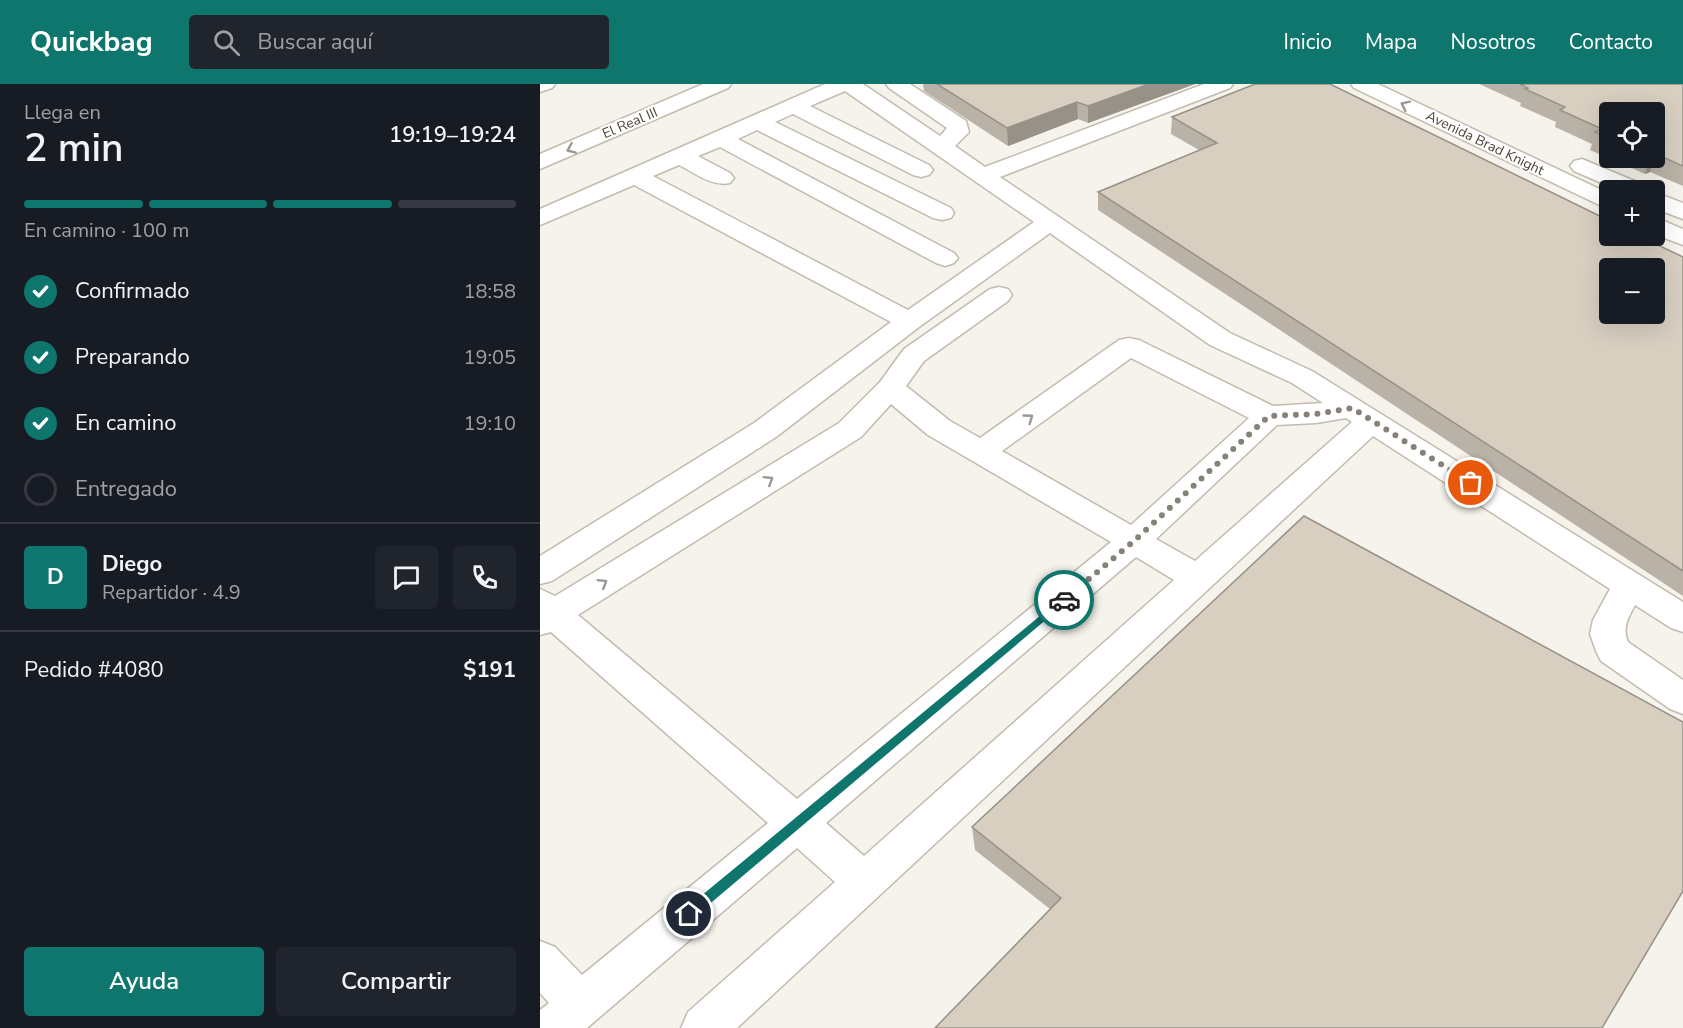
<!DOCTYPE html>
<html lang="es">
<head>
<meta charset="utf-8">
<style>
  :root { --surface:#171b24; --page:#20242c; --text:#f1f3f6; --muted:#9ea1a6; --line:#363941; --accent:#0f766e }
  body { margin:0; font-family:"Nunito Sans",sans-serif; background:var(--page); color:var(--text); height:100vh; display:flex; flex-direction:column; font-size:22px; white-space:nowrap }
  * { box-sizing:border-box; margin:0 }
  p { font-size:20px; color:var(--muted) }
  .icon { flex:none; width:33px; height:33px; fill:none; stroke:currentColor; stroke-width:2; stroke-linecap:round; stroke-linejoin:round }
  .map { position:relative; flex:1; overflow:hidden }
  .drawer { display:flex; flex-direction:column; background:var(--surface); width:540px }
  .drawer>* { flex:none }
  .tools { position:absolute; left:1059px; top:18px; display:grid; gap:12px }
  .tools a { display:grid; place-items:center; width:66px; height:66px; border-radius:6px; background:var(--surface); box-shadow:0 6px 24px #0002; font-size:30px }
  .pin { position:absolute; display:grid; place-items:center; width:51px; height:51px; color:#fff; margin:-26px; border:3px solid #fff; border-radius:50%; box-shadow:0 2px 6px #0007 }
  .courier { position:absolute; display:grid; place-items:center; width:60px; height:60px; margin:-30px; border:4px solid #0f766e; border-radius:50%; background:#fff; color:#222; box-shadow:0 2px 8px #0007 }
  .headline em { font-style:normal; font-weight:600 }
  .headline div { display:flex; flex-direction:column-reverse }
  .headline { display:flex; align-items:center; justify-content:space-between; height:102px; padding:0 24px }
  h1 { font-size:39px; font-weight:600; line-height:45px }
  .bar { display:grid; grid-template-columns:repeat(4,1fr); gap:9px 6px; align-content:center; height:72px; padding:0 24px }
  .bar i { height:8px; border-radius:4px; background:var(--line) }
  .bar .on { background:var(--accent) }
  .bar p { grid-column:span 4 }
  .line { display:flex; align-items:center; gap:15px; padding:0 24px; border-top:2px solid var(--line) }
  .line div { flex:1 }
  .round { display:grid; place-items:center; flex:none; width:63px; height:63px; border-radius:6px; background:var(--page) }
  ol { padding:0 24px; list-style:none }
  li { display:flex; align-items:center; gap:18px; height:66px }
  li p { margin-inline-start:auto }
  li .icon { padding:6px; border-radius:50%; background:var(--accent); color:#fff; stroke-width:4 }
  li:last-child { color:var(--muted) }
  li i { width:33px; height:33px; border:3px solid var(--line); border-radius:50% }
  .action { display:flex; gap:12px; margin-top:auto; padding:12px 24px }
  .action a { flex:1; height:69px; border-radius:6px; background:var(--accent); color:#fff; font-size:24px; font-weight:600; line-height:69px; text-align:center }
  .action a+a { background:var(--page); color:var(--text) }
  header { display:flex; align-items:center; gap:36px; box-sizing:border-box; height:84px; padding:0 30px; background:var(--accent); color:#fff }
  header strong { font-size:28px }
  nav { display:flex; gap:33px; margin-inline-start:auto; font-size:21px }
  .search { width:420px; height:54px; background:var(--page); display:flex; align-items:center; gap:15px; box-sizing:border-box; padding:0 21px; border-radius:6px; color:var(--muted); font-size:22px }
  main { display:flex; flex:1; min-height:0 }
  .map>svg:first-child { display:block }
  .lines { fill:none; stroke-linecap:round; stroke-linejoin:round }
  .minor-casing { stroke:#c2bbae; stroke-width:3 }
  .minor { fill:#fff; fill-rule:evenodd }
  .wall { fill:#bab2a6; fill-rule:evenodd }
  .shaded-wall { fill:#979187 }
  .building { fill:#d8cfc1; stroke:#979187; stroke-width:1.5; fill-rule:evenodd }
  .oneway { stroke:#9c9892 }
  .route { fill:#0f766e }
  .done { stroke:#878178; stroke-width:6; stroke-dasharray:0 10.8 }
  .labels { text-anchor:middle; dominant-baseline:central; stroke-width:4.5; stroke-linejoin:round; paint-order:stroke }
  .far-street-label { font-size:14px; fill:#4b4439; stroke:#fff }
</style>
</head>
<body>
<header>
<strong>Quickbag</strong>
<div class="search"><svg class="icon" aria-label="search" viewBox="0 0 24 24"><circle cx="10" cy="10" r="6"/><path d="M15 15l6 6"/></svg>Buscar aquí</div>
<nav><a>Inicio</a><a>Mapa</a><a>Nosotros</a><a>Contacto</a></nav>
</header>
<main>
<section class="drawer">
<div class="headline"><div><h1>2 min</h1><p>Llega en</p></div><em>19:19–19:24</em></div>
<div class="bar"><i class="on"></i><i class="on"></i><i class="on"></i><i></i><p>En camino · 100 m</p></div>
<ol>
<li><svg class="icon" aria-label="check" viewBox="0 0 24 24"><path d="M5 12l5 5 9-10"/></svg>Confirmado<p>18:58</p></li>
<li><svg class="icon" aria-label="check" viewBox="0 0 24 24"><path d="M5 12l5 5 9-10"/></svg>Preparando<p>19:05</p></li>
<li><svg class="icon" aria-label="check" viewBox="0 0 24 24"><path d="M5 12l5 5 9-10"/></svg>En camino<p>19:10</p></li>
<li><i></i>Entregado</li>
</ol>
<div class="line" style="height:108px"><b class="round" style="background:var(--accent);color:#fff">D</b><div><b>Diego</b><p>Repartidor · 4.9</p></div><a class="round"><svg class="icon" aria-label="chat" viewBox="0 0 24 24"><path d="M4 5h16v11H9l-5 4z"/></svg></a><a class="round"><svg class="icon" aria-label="phone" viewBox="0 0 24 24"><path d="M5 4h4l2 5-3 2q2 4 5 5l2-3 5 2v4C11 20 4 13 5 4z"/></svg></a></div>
<div class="line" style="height:78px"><div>Pedido #4080</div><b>$191</b></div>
<div class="action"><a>Ayuda</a><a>Compartir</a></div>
</section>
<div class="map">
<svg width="1143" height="944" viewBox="0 0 1143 944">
  <rect width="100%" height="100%" fill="#f6f3ec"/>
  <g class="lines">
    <!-- minor casing -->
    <g class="minor-casing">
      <path id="minor" d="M0,0h15l-3,4 -12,4z
        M163,0h28l-3,4 -188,81v-15z
        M285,0h38l77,52 7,-8 -58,-40 -3,-4h24l56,37 3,11 -14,14 30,21 219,-83h29l-3,4 -230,89 230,156 82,38 371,231v30l-12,-4 -36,-23c-7,13 -13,23 -7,37l55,38v34l-13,-5 -69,-48 -5,-10 -6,-17 3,-14 17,-31 -237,-153 -636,592h-56l7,-16 147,-130 -38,-34 -210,180h-47v-18l9,-7 -9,-10v-52l15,6 27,28 186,-152 -217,-191 -11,3v-46l15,7 284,-173 41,-41 24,-33 86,-60 9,-2 9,2 4,6 -4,6 -84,60 -18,25 44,35 30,17 139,-98 10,-2 10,2 134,66 50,-3 -31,-20 -82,-38 -160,-112 -131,94 -143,110 -224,144 -12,3v-28l214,-133 137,-101 -257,-137 -94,40v-16zM305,7l189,131 -126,88 -255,-134 26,-11c16,8 33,22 51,18l4,-5 -4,-5 -32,-17 22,-9 216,116 9,3 9,-3 4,-5 -4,-5 -216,-114 19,-9 176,88 9,2 9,-2 3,-5 -3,-5 -176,-86 18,-8 120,61 8,2 8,-2 4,-5 -4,-5 -119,-59zM591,274l118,60 -118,107 -129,-74zM351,320l37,31 183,107 -314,257 -219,-184 283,-178zM806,334l6,4 -157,139 -39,-22 121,-114 39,-2zM596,473l38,23 -310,276 -38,-33z
        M811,0h27l232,110v16l-256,-122z
        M1042,75l62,26 4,5h-30l-44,-19 -4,-5 4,-5z
        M1114,108l29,11v16l-29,-11z
        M1114,133l29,12v16l-29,-11z"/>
    </g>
    <!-- minor -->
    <use href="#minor" class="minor"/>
  </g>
  <!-- wall -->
  <path class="wall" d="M383,0h272l-107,39 -10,-4 -70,27 -84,-55z
    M939,0h204v102l-33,-14 -5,2 -55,-24 2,-6 -37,-17 1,-5 -36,-16 1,-3zM1070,28l44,46h-44z
    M632,33l511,140v339l-585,-386v-18l101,-42 -28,-16z
    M432,743l630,201 -552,-119 -75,-59z"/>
  <!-- shaded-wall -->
  <path class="shaded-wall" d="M609,0h46l-107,39v-17z
    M537,18l1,17 -70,27 -1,-18z
    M1116,70l-6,18 -5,2 5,-16h4v-3z"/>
  <!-- building -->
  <path class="building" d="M397,0h212l-61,22 -11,-4 -70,26z
    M715,0h75l280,137v15h29l44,21v314l-585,-379 119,-49 -45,-26zM1070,184h44v46h-44z
    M980,0h163v82l-27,-12 -2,1v-43h-44v27l-15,-7 7,-3 -42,-19 5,-3 -40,-18 3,-1z
    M764,432l379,206v169l-81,137h-667l126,-130 -89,-71z"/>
  <!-- one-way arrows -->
  <defs><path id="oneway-chevron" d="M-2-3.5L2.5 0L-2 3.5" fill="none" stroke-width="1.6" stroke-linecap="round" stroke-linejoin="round" transform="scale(1.5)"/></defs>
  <g class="oneway">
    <use href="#oneway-chevron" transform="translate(865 21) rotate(-154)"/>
    <use href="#oneway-chevron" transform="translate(31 65) rotate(157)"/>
    <use href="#oneway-chevron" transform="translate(489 334) rotate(-36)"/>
    <use href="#oneway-chevron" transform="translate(229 396) rotate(-32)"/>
    <use href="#oneway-chevron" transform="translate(63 499) rotate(-32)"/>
  </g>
  <!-- route -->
  <path class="route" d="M524,512l3,1v5l-374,316h-9l-2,-4 2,-4z"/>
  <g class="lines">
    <!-- done -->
    <path class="done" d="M524,516l70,-59 135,-125 47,-2 36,-6 119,75"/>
  </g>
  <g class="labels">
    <!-- far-street labels -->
    <g class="far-street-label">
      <text transform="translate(90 39) rotate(-23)">El Real III</text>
      <text transform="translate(945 59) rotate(26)">Avenida Brad Knight</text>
    </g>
  </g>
</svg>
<div class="tools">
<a><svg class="icon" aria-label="locate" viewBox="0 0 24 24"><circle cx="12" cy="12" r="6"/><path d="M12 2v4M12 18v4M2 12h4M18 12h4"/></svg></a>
<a>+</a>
<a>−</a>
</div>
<div class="pin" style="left:931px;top:399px;background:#ea580c"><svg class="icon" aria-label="bag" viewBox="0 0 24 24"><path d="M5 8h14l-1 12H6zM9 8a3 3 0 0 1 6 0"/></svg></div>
<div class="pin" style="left:149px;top:830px;background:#1f2937"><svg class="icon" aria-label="home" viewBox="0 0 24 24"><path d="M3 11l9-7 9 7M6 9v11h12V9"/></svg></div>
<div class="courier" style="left:524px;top:516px"><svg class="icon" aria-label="car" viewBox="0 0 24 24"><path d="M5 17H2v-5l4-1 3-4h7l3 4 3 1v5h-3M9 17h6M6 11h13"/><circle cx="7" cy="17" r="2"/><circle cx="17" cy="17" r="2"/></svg></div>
</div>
</main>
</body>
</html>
